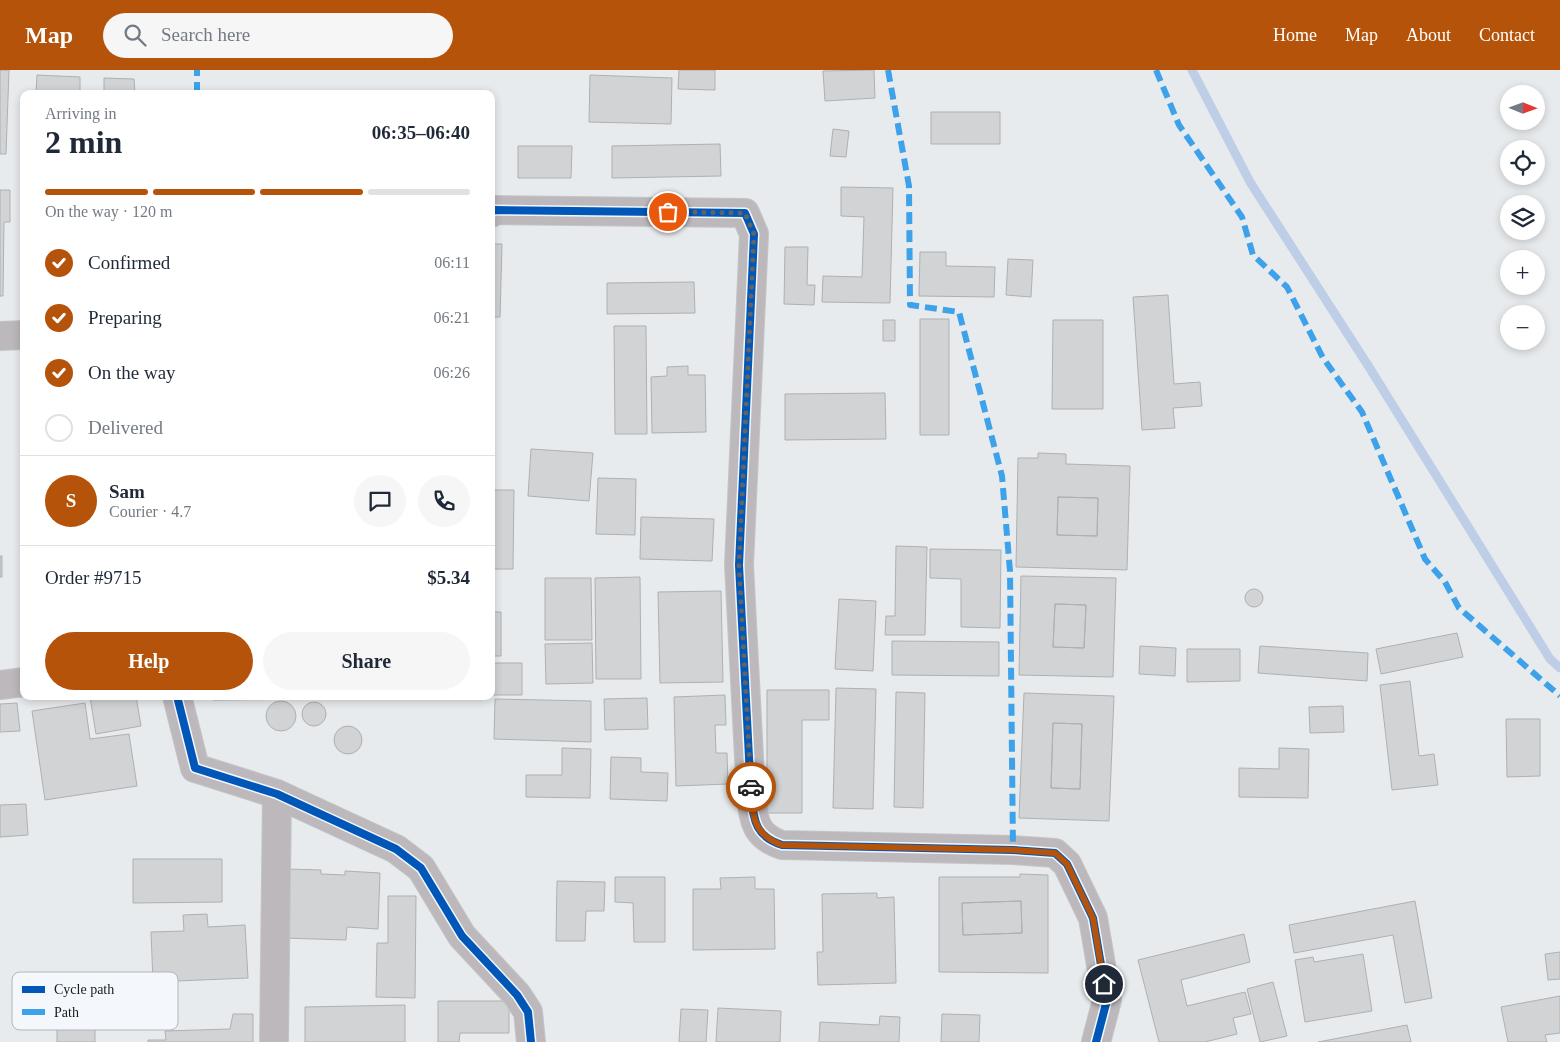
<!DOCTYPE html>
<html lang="en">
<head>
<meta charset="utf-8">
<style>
  :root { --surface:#fff; --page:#f6f6f7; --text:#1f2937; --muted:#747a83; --line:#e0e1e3; --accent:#b45309 }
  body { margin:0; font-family:"Times New Roman",serif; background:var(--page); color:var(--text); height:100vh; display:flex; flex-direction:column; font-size:19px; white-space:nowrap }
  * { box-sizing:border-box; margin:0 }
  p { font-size:16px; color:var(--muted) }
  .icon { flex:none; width:28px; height:28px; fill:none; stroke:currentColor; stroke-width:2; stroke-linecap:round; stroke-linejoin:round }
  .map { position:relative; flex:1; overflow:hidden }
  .panel { position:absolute; left:20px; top:20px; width:475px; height:610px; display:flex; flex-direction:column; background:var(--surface); border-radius:10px; box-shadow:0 2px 8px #0003 }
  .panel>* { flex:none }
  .needle { width:32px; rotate:91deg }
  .controls { position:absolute; left:1500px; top:15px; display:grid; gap:10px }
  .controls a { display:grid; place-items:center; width:45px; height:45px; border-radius:50%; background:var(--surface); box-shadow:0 2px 8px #0003; font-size:25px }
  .pin { position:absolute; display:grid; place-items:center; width:42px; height:42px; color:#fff; margin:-21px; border:2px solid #fff; border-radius:50%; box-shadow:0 1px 5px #0007 }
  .courier { position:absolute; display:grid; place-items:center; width:50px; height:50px; margin:-25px; border:4px solid #b45309; border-radius:50%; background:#fff; color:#222; box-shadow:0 1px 6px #0007 }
  .head em { font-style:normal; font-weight:700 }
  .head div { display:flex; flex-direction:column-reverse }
  .head { display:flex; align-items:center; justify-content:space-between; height:85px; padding:0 25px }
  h1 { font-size:32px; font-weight:700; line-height:38px }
  .bar { display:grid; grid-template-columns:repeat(4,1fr); gap:8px 5px; align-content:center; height:60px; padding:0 25px }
  .bar i { height:6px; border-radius:4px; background:var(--line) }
  .bar .active { background:var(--accent) }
  .bar p { grid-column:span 4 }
  .line { display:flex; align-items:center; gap:12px; padding:0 25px; border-top:1px solid var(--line) }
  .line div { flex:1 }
  .round { display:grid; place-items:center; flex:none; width:52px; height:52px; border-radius:26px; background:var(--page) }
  ol { padding:0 25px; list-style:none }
  li { display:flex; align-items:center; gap:15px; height:55px }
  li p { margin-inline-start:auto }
  li .icon { padding:5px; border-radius:50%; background:var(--accent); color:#fff; stroke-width:4 }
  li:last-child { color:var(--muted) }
  li i { width:28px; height:28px; border:2px solid var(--line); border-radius:50% }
  .button { display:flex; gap:10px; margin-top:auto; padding:10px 25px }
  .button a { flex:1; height:58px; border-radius:30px; background:var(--accent); color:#fff; font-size:20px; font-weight:700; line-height:58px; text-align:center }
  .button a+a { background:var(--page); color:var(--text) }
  header { display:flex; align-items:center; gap:30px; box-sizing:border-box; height:70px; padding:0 25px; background:var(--accent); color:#fff }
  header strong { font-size:24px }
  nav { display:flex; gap:28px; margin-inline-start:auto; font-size:18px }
  .search { width:350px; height:45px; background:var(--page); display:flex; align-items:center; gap:12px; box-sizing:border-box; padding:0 18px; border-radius:28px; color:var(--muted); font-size:19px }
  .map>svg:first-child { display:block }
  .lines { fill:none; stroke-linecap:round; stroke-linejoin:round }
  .stream { stroke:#bdcee6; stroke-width:9 }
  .building { fill:#d1d3d5; stroke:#aeb0b2; fill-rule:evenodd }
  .minor-casing { stroke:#c3c5c6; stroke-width:30 }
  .minor { stroke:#bdb8bc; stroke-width:28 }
  .quiet { stroke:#3da2ea; stroke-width:6; stroke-dasharray:12 6; stroke-linecap:butt }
  .cycleway-casing { stroke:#f4f8fd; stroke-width:11 }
  .cycleway { stroke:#0057b8; stroke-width:8 }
  .done { stroke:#616364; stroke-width:5; stroke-dasharray:0 9 }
  .route { stroke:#b45309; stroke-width:6 }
  .key { fill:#f4f8fd; stroke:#b2b5b9; stroke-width:1 }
  .key-label { font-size:14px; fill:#181a1b }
</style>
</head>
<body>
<header>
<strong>Map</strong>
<div class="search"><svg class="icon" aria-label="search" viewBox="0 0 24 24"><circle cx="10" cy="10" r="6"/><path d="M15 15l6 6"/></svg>Search here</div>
<nav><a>Home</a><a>Map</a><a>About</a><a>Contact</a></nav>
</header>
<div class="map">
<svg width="1560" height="972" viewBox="0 0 1560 972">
  <rect width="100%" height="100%" fill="#e8ebed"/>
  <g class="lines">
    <!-- stream -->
    <path class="stream" d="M1192,0l58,112 119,185 181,292 10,9"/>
  </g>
  <!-- building -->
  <path class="building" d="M0,0h9l-3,84h-6z
    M679,0h36v20l-37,-1z
    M874,0l1,28 -50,3 -2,-30z
    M37,5l43,2v14h-11v3h-33z
    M590,5l82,3 -1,46 -82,-2z
    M104,8l30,1 1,15h-31z
    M931,42h69v32h-69z
    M833,59l16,2 -3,26 -16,-1z
    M720,74l1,32 -109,2v-32z
    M518,76h54l-1,32h-53z
    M841,117l52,1 -3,115 -68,-1 1,-26 39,1 2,-60 -23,-1z
    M0,120h10v32h-6l-1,74h-3z
    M24,121v83l-3,-82z
    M491,174h11l-2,73h-9z
    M785,177h23l-1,38h8l-1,20 -30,-1z
    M920,182h26v14l49,1 -1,30 -75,-1z
    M1008,189l25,1 -2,37 -25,-2z
    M694,212l1,31 -88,1v-31z
    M1168,225l6,89 26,-2 2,24 -29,2 2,20 -33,2 -9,-133z
    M920,249h29v116h-29z
    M883,250h12v21h-12z
    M1053,250h50v89h-51z
    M614,256h32l1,108h-32z
    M688,296v9h17l1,57 -54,1 -1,-56 16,-1v-9z
    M885,323l1,46 -101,1v-46z
    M531,379l62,4 -4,48 -61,-5z
    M1038,383l28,1v10l64,2 -3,104 -111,-3 2,-109h20zM1058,427l40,1 -1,38 -40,-1z
    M598,408l38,1 -1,56 -39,-1z
    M491,420h23l-1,79h-22z
    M1058,427l40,1 -1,38 -40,-1z
    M641,447l73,2 -2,42 -72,-2z
    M896,476l31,1 -2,88h-40l1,-19h9z
    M930,479l71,1 -1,78 -39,-1v-48l-31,-1z
    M0,486h2v21h-2z
    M1021,506l95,2 -3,99 -94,-2zM1055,534l31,1 -2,43 -31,-1z
    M640,507l1,102h-45l-1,-101z
    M545,508h46l1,62h-47z
    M1245 528a9 9 0 1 1 18 0a9 9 0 1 1-18 0Z
    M721,521l2,91 -63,1 -2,-91z
    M839,529l37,2 -3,70 -38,-2z
    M1055,534l31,1 -2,43 -31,-1z
    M491,542h10v44h-10z
    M1457,563l6,24 -82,17 -5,-25z
    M892,571l107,1v34l-107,-1z
    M592,573l1,40 -47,1 -1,-40z
    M1140,576l36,2 -1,28 -36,-2z
    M1260,576l108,7 -1,28 -109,-8z
    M1187,579h53v32l-53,1z
    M491,593h31v32h-31z
    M1410,611l9,75 15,-2 4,31 -46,5 -12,-105z
    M836,618l40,1 -3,120 -40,-1z
    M767,620h62v30h-27v93h-35z
    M896,622l29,1 -2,115 -29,-1z
    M1024,623l90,3 -5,125 -90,-3zM1053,653l29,1 -2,65 -29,-1z
    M725,625l1,30h-11l1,28h11l1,31 -52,2 -2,-89z
    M136,626l5,30 -45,8 -6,-37z
    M213,626h119v3l-119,1z
    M647,628l1,31 -43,1 -1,-31z
    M495,629l96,2v41l-97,-3z
    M266 646a15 15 0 1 1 30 0a15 15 0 1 1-30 0Z
    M302 644a12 12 0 1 1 24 0a12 12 0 1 1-24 0Z
    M17,633l3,28 -20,1v-28z
    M85,633l5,36 39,-5 8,52 -92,14 -13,-89z
    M1343,636l1,26 -34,1 -1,-26z
    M1506,649h34v57l-33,1z
    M1053,653l29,1 -2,65 -29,-1z
    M334 670a14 14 0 1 1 28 0a14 14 0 1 1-28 0Z
    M562,678l29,1 -1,49 -64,-1v-22h36z
    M1279,678l30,1 -1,49 -69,-1v-29l40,1z
    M611,687l30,1v14l27,1 -1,28 -57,-2z
    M26,734l2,31 -28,2v-32z
    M133,789h89v43l-89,1z
    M286,799l35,1v4l24,1v-4l35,2 -2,56 -31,-2 -1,13 -63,-2z
    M1020,804l28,1v98l-109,-1v-95h81zM1021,831l1,32 -59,2 -1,-32z
    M615,807h50v65h-31l-1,-39 -18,-1z
    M755,807v12h19l1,60 -82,1v-61h28l-1,-11z
    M557,811l48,1 -1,29h-18l-1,30h-29z
    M877,823v5l17,-1 2,86 -78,2 -1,-33h6l-1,-58z
    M388,826h28l-1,102 -39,-1 1,-54h11z
    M1021,831l1,32 -59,2 -1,-32z
    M1415,831l17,97 -27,5 -12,-68 -99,18 -5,-28z
    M207,844l1,13 37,-2 3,53 -95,4 -2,-50 33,-1 -1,-16z
    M1244,864l6,28 -69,18 6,26 58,-14 6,22 -18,4 4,16 -32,8h-46l-21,-82z
    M1560,882v27l-12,1 -3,-26z
    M1363,884l9,57 -67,11 -10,-62 18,-3 1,5z
    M1273,912l14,54 -27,6 -13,-53z
    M1560,926v37l-15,2 2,7h-39l-7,-35z
    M438,931h71v32h-49l-1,9h-21z
    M405,935v37h-100v-35z
    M718,938l63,3 -1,31h-64z
    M681,939l27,1 -2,32h-27z
    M233,944h20v28h-105v-2h18l-1,-9 65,-2z
    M942,944l38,1 -1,27h-38z
    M880,946l20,1 -1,25h-80l1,-20 59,3z
    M95,947v25h-38v-23z
    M1407,955l4,17h-93z"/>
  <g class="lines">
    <!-- minor casing -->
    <g class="minor-casing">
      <path id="minor" d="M491,143l3,-3 251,3 9,21 -15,331 12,231c3,25 4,40 31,49l231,5 42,3 12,11 26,54 14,82 -11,42
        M0,266l24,-1
        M0,615l24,-3
        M177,626l18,72 82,26 119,55 25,19 41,68 55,59 11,17 3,30
        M274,972l3,-248"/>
    </g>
    <!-- minor -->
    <use href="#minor" class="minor"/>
    <!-- quiet -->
    <path class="quiet" d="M888,0l21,116 1,119 49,7 43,164 8,95 3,279
      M1156,0l23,55 63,92 11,38 34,32 36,71 39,54 63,147 20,23 14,26 101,88
      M197,24v-24"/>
    <!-- cycleway casing -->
    <g class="cycleway-casing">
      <path id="cycleway" d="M491,143l3,-3 251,3 9,21 -15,331 12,231c3,25 4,40 31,49l231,5 42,3 12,11 26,54 14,82 -11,42
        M177,626l18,72 82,26 119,55 25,19 41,68 55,59 11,17 3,30"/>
    </g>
    <!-- cycleway -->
    <use href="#cycleway" class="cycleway"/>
  </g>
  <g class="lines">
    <!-- done -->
    <path class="done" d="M668,142l77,1 9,21 -15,331 12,222"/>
    <!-- route -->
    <path class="route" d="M751,717c1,28 2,48 31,58l232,5 41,3 12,11 26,54 11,66"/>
  </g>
  <!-- legend -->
  <rect x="12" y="902" width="166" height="58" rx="8" class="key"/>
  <rect x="22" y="916" width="23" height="7" fill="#0057b8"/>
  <rect x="22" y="939" width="23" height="6" fill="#3da2ea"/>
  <g class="key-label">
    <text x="54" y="924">Cycle path</text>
    <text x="54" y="947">Path</text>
  </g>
</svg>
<div class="controls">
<a><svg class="needle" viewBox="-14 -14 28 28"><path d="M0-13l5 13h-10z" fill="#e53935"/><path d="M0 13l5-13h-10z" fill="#747a83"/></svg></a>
<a><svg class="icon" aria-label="locate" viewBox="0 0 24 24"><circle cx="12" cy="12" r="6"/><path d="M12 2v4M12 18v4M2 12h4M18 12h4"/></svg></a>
<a><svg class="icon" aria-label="layers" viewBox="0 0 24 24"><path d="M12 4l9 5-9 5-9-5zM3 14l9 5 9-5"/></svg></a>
<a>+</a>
<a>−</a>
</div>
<div class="pin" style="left:668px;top:142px;background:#ea580c"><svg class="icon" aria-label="bag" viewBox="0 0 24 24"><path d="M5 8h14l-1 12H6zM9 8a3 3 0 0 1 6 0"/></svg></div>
<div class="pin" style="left:1104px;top:914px;background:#1f2937"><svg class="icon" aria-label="home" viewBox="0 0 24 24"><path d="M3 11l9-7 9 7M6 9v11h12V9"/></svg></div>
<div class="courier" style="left:751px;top:717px"><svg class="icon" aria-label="car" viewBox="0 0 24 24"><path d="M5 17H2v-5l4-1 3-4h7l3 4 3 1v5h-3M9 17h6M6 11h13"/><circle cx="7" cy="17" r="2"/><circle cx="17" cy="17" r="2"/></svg></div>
<section class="panel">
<div class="head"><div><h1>2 min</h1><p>Arriving in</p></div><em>06:35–06:40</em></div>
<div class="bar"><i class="active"></i><i class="active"></i><i class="active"></i><i></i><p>On the way · 120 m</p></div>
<ol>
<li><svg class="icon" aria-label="check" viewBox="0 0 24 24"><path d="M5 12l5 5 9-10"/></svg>Confirmed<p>06:11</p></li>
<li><svg class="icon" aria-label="check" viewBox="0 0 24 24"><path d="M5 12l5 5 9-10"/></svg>Preparing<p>06:21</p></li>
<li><svg class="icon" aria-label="check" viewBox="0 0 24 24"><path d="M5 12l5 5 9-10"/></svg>On the way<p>06:26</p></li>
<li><i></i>Delivered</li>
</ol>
<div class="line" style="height:90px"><b class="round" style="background:var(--accent);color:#fff">S</b><div><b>Sam</b><p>Courier · 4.7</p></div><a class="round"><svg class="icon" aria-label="chat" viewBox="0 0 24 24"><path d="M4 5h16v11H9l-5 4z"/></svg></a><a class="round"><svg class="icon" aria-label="phone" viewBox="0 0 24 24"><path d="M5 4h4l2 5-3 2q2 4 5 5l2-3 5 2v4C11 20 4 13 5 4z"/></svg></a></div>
<div class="line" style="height:65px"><div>Order #9715</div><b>$5.34</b></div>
<div class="button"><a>Help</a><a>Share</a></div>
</section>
</div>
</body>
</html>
